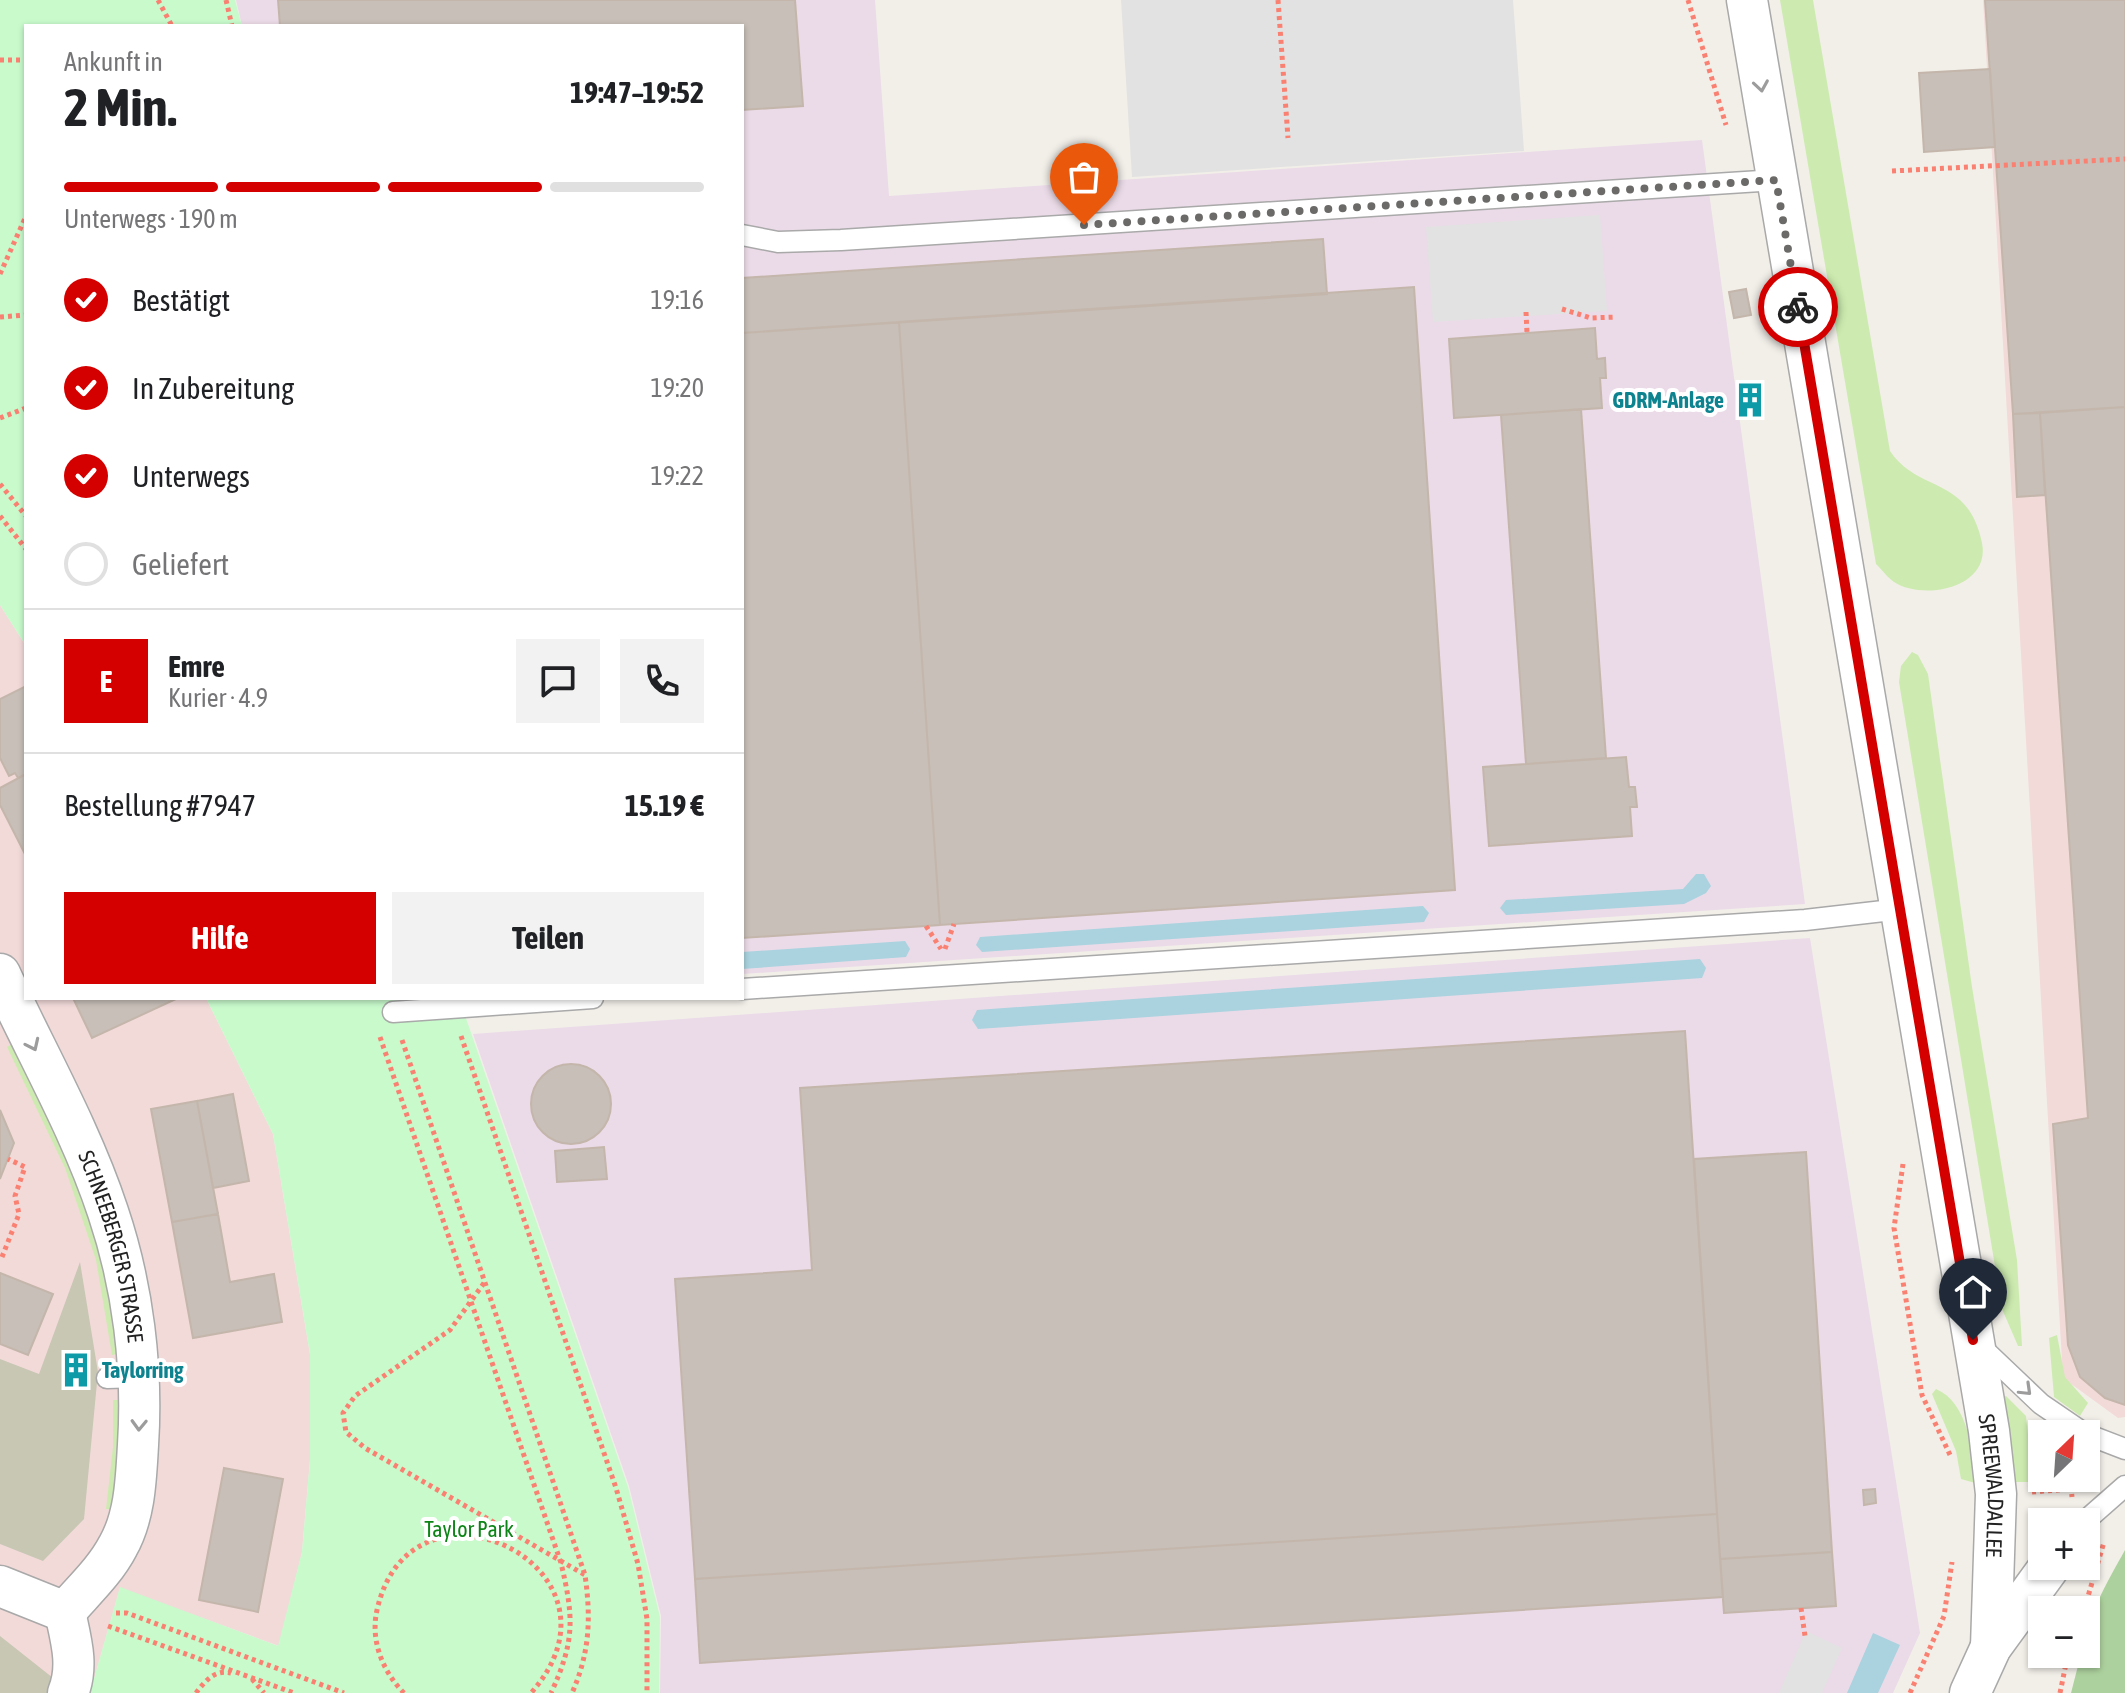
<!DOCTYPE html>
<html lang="de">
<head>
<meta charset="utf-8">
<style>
  :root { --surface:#fff; --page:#f2f2f2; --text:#202124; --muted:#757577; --line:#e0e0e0; --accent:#d40000 }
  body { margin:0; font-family:"Asap Condensed",sans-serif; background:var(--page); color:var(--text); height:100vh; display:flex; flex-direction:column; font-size:30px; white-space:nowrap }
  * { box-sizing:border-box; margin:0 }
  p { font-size:26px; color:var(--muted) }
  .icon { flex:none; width:44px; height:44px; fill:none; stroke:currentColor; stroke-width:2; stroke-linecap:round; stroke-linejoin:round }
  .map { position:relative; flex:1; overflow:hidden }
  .side { position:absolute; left:24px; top:24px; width:720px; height:976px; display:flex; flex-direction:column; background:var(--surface); border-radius:0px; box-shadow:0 2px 6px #0004 }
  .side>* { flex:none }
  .needle { width:52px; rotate:25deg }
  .buttons { position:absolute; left:2028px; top:1420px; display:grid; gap:16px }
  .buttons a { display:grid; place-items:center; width:72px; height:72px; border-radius:0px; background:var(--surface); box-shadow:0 2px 6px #0004; font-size:40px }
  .pin { position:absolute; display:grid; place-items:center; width:68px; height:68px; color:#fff; margin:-82px -34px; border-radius:50% 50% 50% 0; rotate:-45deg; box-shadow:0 0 8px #0007 }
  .pin .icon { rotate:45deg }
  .courier { position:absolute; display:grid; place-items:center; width:80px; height:80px; margin:-40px; border:6px solid #d40000; border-radius:50%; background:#fff; color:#222; box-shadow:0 2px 10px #0007 }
  .overview em { font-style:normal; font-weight:700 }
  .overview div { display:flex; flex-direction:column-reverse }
  .overview { display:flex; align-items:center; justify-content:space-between; height:136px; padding:0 40px }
  h1 { font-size:52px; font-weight:700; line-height:60px }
  .bar { display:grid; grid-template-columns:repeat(4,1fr); gap:12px 8px; align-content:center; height:96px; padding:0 40px }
  .bar i { height:10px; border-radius:6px; background:var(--line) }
  .bar .active { background:var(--accent) }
  .bar p { grid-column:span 4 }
  .line { display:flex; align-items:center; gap:20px; padding:0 40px; border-top:2px solid var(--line) }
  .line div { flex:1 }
  .round { display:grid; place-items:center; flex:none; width:84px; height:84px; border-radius:0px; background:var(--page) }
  ol { padding:0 40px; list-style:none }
  li { display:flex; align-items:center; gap:24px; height:88px }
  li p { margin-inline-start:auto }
  li .icon { padding:8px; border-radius:50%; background:var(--accent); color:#fff; stroke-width:4 }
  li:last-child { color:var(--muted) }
  li i { width:44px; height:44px; border:4px solid var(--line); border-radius:50% }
  .button { display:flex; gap:16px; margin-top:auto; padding:16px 40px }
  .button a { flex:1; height:92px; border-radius:0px; background:var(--accent); color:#fff; font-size:32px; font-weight:700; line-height:92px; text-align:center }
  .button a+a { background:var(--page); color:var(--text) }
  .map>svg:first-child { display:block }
  .commercial { fill:#f2dad9 }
  .industrial { fill:#ebdbe8 }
  .construction { fill:#c7c7b4 }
  .grass { fill:#cdebb0 }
  .forest { fill:#add19e }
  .park { fill:#c8facc }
  .parking { fill:#e2e2e2 }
  .water { fill:#aad3df }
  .building { fill:#c7bfb8; stroke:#c4b6ab; stroke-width:2 }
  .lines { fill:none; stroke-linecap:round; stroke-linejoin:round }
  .lane-casing { stroke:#a9a9a9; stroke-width:23 }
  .street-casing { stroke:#a9a9a9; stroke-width:43 }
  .path { stroke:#fa8072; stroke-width:5; stroke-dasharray:4 4; stroke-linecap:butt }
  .lane { stroke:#fff; stroke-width:20 }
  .street { stroke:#fff; stroke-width:40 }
  .oneway { stroke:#9c9c9c }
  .done { stroke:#6b6a68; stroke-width:8; stroke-dasharray:0 14.4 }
  .route { stroke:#d40000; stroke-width:10 }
  .labels { text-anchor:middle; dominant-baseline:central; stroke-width:8; stroke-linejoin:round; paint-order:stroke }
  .culture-label { font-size:22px; font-weight:bold; fill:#0d838f; stroke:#fff; text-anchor:end }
  .street-label { font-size:22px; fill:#222; stroke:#fff }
  .park-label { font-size:22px; fill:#0c8416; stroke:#fff }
</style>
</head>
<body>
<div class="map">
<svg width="2125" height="1693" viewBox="0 0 2125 1693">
  <rect width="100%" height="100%" fill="#f2efe9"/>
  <!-- commercial -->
  <path class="commercial" d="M1983,0h142v1417l-7,1 -55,-40z
    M0,605l26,41v352h180l67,136 37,220v106l-8,92 -23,94 -159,-58 -30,105h-90z"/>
  <!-- industrial -->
  <path class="industrial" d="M236,0h639l14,196 813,-56 103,764 -1063,70v-948h-500z
    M1810,938l110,695 -27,60h-1233l1,-77 -32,-130 -156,-452z"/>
  <!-- construction -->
  <path class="construction" d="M80,1262l18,110 -14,147 -41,42 -43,-17v-185l39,15z
    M0,1636l72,57h-72z"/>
  <!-- grass -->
  <path class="grass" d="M1780,0h33l77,451c29,43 78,24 92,92 9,45 -59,58 -88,39 -6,-4 -12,-12 -18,-18z
    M1912,652l6,3 10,19 44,313 45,273 5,86h-4l-16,-37 -103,-627 2,-16z
    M17,1041l57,121 32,92 16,99 -10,2 -16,-95 -31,-92 -58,-121z
    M2057,1335l8,42 23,26 -8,13 -26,-19 -5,-59z
    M1936,1389c32,13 38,65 39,94l-14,-4 -5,-28 -24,-57z
    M2006,1396l20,20 7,66h-22l-9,-85z
    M113,1400h12l-8,110 -11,-1 7,-62z"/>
  <!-- forest -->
  <path class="forest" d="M2125,1550v143h-54l10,-39h5c0,-39 21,-71 39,-104z"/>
  <!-- park -->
  <path class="park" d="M0,0h235l7,26h-216v620l-26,-41z
    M206,998h253l169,489 32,130 -1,76h-569l30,-106 158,59 24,-94 8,-92v-106l-37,-220z"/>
  <!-- parking -->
  <path class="parking" d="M1121,0h392l11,151 -392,26z
    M1600,215l7,96 -174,11 -7,-95z
    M1806,1631l36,17 -20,45h-43z"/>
  <!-- water -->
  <path class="water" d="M1696,874h8l7,12 -5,7 -22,11 -178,11 -6,-7 6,-8 177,-11z
    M1423,906l6,7 -5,9 -442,30 -6,-7 4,-8z
    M905,941l5,8 -4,8 -164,12v-17z
    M1700,959l6,9 -4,10 -724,51 -6,-9 5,-10z
    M1873,1633l27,12 -22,48h-31z"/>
  <!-- building -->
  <path class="building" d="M278,0h517l8,106 -61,4v-84h-462z
    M1985,0h140v407l-112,7z
    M1990,69l5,78 -71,5 -5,-79z
    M1323,239l4,55 -585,39v-55z
    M1414,287l41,603 -515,35 -41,-603z
    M1746,289l5,26 -17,3 -5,-26z
    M899,322l41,603 -198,13v-605z
    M1595,328l2,31 8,-1 1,20h-6l2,30 -148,10 -5,-79z
    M1752,388l4,23 -8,1 -2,-23z
    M2125,407v998l-20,-7 -25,-21 -12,-32 -15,-221 35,-6 -48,-705z
    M1581,409l25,349 -80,6 -25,-349z
    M2040,413l5,82 -28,2 -4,-83z
    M26,686v88l-8,4 -3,-5 -6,3 -9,-18v-59z
    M1626,757l3,30h6l2,20h-7l2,29 -143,10 -6,-79z
    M26,774v82l-26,-51v-17z
    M73,998h105l-86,40z
    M1685,1031l32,483 -1022,65 -20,-300 137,-9 -12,-182z
    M531 1104a40 40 0 1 1 80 0a40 40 0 1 1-80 0Z
    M233,1094l16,87 -36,7 -16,-87z
    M197,1101l21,113 -46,8 -21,-113z
    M0,1110l14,33 -14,36z
    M604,1147l3,32 -50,3 -2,-31z
    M1806,1152l26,400 -112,7 -26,-400z
    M218,1214l12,68 44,-8 8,48 -89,16 -21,-116z
    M0,1273l53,21 -25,61 -28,-11z
    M74,1360l10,5 -6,15 -11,-4z
    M224,1468l59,11 -25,133 -59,-12z
    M1875,1489l1,14 -12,2 -1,-15z
    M1717,1514l6,83 -1023,66 -5,-84z
    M1832,1552l4,54 -112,7 -4,-54z"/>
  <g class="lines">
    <!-- lane casing -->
    <g class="lane-casing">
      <path id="lane" d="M742,235l36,7 63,-2 935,-60
        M742,989l1063,-69 96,-11
        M393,1012l200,-14
        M1979,1345l62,59 44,30
        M107,1378l32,-1
        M2086,1434l39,15
        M2084,1522l41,-36"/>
    </g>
    <!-- street casing -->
    <g class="street-casing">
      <g id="street">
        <path id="s1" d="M1747,0l242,1431 7,63 -5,153"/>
        <path id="s2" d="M0,974c36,78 81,156 108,238 25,74 35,156 30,233 -2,34 -3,71 -20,101 -13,25 -35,45 -53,66"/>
        <path d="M0,1586l65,26"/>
        <path d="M65,1612c6,28 14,54 3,81"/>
        <path d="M1970,1693l21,-46 59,-81"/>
      </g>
    </g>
    <!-- path -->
    <path class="path" d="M158,0l14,26
      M226,0l6,26
      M1278,0l10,138
      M1688,0l38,125
      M0,60h26
      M1892,171l233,-12
      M0,274l26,-58
      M1562,309l29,9 25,-1
      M1526,312l1,21
      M0,317l26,-2
      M0,418l26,-10
      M0,484l26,32
      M0,516l26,33
      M926,926l15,23
      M945,949l9,-25
      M461,1036l155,452 22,76 9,55v74
      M380,1037l181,526c13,55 14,78 -10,130
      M402,1040l183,535c6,43 5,77 -13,118
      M1903,1164l-9,64 28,167 29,62
      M2,1257l17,-43 -4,-18 10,-29 -17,-8
      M484,1283l-34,47 -95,66 -12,17 3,19 19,16 220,127
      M2070,1478l2,19
      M2032,1492l39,-3
      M1801,1608l4,28
      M2084,1610l20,-68
      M116,1613h11l217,80
      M108,1626l186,67
      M252,1679l12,14
      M196,1693c9,-12 19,-24 35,-20
      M404,1693c-21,-21 -34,-52 -27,-83 34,-153 265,-42 154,83
      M1910,1693l34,-77 8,-54
      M2060,1693l8,-39"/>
    <!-- lane -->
    <use href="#lane" class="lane"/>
    <!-- street -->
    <use href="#street" class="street"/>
  </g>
  <!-- one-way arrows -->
  <defs><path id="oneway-chevron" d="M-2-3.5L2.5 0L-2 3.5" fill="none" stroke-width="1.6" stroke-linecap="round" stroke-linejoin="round" transform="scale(2)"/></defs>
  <g class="oneway">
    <use href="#oneway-chevron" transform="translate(1761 86) rotate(81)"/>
    <use href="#oneway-chevron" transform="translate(33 1045) rotate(65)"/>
    <use href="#oneway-chevron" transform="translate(2026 1390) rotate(44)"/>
    <use href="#oneway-chevron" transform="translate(139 1425) rotate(92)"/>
  </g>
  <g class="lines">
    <!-- done -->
    <path class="done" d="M1084,225l692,-45 22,127"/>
    <!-- route -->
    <path class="route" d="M1798,307l175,1033"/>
  </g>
  <!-- icons -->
  <defs>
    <g id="building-bare" transform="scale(2.76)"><path d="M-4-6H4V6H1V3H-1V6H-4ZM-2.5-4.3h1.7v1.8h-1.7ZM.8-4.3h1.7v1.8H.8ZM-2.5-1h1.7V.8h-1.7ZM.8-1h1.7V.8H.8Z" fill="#0f9aa8" stroke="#fff" stroke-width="2.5" paint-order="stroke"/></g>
  </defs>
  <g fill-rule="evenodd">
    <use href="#building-bare" x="1750" y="400"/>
    <use href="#building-bare" x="76" y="1370"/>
  </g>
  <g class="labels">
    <!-- culture labels -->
    <g class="culture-label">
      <text x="1724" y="400">GDRM-Anlage</text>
      <text x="102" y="1370" text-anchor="start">Taylorring</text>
    </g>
    <!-- street labels -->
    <g class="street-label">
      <text stroke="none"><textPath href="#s2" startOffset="296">SCHNEEBERGER STRASSE</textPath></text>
      <text stroke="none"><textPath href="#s1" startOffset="1506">SPREEWALDALLEE</textPath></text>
    </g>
    <!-- park labels -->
    <g class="park-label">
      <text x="469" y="1529">Taylor Park</text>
    </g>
  </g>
</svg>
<div class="buttons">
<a><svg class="needle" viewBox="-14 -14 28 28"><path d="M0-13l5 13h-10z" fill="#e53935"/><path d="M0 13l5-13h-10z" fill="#757577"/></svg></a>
<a>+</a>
<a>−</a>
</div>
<div class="pin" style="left:1084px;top:225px;background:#ea580c"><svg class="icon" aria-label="bag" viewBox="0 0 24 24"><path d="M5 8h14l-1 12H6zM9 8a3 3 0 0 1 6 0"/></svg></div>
<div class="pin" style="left:1973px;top:1340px;background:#1f2937"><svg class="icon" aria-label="home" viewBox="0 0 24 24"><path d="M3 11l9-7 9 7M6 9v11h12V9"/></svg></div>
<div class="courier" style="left:1798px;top:307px"><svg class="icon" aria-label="bike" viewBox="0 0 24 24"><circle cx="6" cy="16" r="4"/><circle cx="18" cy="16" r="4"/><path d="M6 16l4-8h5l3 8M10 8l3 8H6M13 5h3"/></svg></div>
<section class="side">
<div class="overview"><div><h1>2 Min.</h1><p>Ankunft in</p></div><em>19:47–19:52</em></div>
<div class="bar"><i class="active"></i><i class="active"></i><i class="active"></i><i></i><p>Unterwegs · 190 m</p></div>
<ol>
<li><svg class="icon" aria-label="check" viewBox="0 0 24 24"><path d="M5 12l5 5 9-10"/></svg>Bestätigt<p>19:16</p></li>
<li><svg class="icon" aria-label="check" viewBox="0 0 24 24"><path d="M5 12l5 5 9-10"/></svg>In Zubereitung<p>19:20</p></li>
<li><svg class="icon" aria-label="check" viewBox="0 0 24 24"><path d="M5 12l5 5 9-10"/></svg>Unterwegs<p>19:22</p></li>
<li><i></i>Geliefert</li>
</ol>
<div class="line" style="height:144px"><b class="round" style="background:var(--accent);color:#fff">E</b><div><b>Emre</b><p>Kurier · 4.9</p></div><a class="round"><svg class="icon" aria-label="chat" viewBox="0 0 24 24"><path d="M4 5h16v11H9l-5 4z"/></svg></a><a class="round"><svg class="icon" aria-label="phone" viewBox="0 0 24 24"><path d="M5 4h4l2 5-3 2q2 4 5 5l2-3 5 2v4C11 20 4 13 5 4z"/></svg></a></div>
<div class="line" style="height:104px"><div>Bestellung #7947</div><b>15.19 €</b></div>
<div class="button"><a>Hilfe</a><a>Teilen</a></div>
</section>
</div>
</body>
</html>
